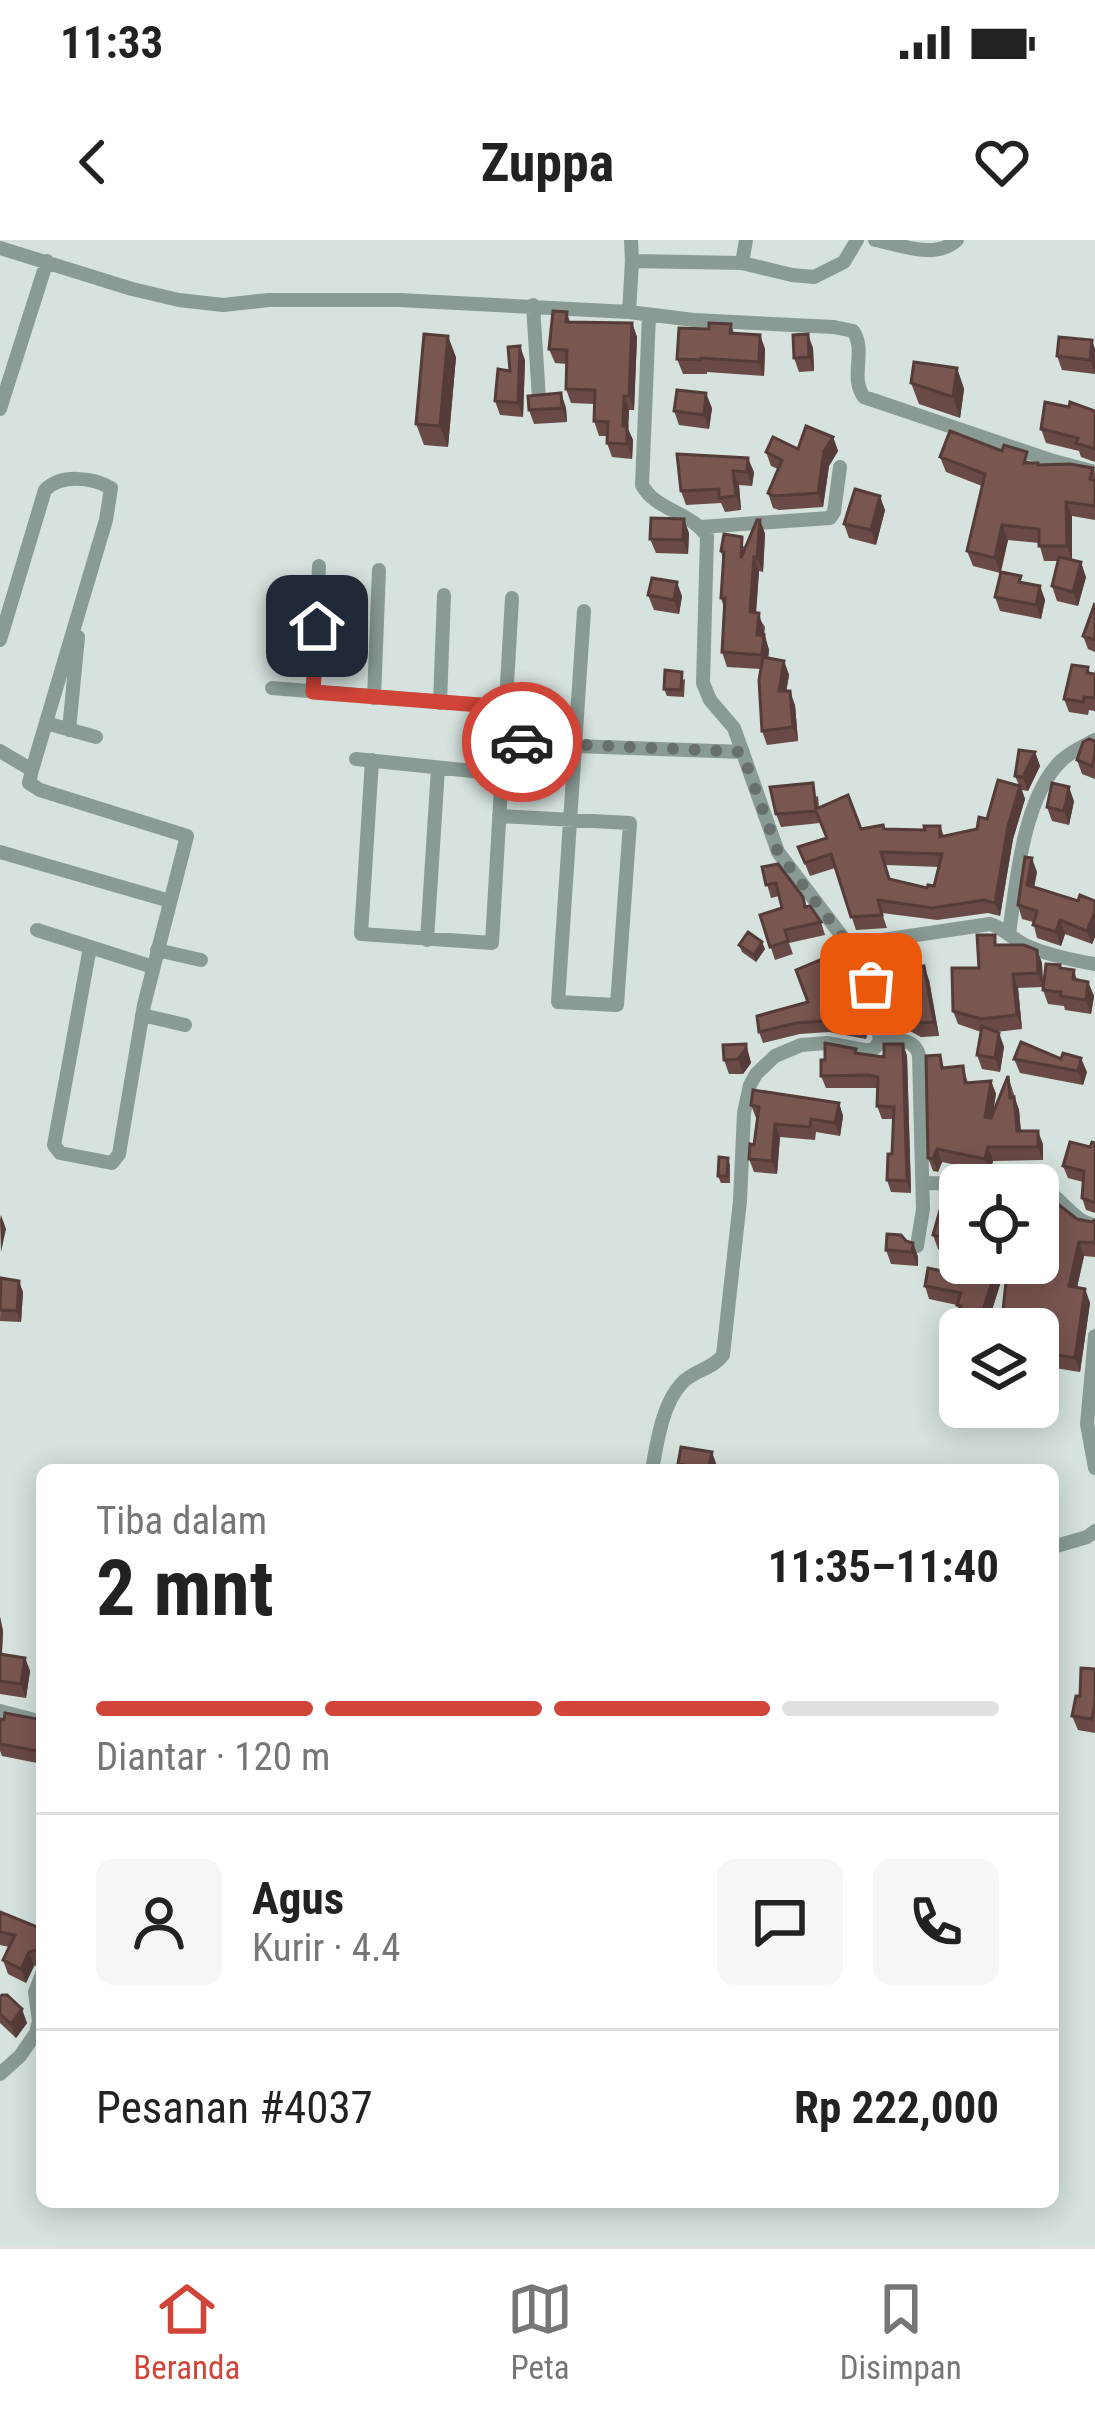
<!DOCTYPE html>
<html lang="id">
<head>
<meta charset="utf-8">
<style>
  :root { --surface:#fff; --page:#f6f6f6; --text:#222; --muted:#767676; --line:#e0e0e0; --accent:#d14438 }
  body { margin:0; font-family:"Roboto Condensed",sans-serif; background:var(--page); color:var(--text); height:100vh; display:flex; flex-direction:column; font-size:45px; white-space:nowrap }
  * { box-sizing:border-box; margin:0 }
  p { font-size:39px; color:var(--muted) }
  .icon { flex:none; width:66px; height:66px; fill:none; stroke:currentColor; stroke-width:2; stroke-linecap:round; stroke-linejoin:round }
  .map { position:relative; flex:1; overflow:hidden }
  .details { position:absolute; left:36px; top:1224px; width:1023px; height:744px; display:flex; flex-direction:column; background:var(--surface); border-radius:18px; box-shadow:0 6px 30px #0003 }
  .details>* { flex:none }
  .tools { position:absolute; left:939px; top:924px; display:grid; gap:24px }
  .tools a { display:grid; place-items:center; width:120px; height:120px; border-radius:18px; background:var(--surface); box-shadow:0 6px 30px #0003; font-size:60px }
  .pin { position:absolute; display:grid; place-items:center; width:102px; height:102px; color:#fff; margin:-51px; border-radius:24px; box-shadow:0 6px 18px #0006 }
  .courier { position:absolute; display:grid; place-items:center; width:120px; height:120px; margin:-60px; border:9px solid #d14438; border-radius:50%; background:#fff; color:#222; box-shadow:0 3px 15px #0007 }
  .overview em { font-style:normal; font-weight:700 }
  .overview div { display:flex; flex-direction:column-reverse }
  .overview { display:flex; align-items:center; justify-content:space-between; height:204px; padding:0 60px }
  h1 { font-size:78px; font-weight:700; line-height:90px }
  .bar { display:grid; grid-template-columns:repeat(4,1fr); gap:18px 12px; align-content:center; height:144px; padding:0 60px }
  .bar i { height:15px; border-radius:9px; background:var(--line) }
  .bar .current { background:var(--accent) }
  .bar p { grid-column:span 4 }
  .line { display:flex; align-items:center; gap:30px; padding:0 60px; border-top:3px solid var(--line) }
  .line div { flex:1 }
  .round { display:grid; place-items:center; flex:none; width:126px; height:126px; border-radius:18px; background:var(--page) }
  .status { display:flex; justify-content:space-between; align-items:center; height:84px; padding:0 60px; background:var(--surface); direction:ltr }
  .status svg { height:33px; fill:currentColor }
  header { display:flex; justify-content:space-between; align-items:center; height:156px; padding:0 60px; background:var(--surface); font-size:54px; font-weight:700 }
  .dock { display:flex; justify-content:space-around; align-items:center; height:168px; border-top:3px solid var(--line); background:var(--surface); font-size:33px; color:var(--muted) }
  .dock a { display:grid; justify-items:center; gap:6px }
  .dock .current { color:var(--accent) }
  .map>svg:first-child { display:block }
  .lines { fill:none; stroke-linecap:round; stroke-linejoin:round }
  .minor { stroke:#899b94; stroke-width:14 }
  .wall { fill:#694a46; fill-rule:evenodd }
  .shaded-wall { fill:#553c39 }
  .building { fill:#7a5651; stroke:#553c39; stroke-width:3; fill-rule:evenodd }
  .done { stroke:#68706d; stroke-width:12; stroke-dasharray:0 21.6 }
  .route { stroke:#d14438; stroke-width:15 }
</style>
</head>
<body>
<div class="status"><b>11:33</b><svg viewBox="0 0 49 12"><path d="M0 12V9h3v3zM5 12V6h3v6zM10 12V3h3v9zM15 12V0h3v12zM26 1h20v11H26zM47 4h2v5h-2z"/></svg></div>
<header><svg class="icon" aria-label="back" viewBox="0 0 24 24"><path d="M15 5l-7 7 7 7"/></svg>Zuppa<svg class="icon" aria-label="heart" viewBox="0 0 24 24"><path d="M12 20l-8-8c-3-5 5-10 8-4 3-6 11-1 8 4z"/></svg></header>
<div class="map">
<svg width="1095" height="2006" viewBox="0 0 1095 2006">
  <rect width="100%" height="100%" fill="#d5e2dd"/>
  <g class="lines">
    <!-- minor -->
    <path class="minor" d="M631,0l1,21 -3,51 65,8 140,7 19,4c14,20 -4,46 11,66l186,63 45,12
      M875,0c26,5 61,20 82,0
      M0,8l132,41 47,11 44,5 46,-5h130l230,12
      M632,21l110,2 50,12 22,2 30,-15 13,-22
      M742,23l4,-23
      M533,65l6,94
      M649,75l-7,170c13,25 49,27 65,51l-4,147 7,17 24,28 44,124 66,87 18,4 128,-19c14,4 22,15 35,21 22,10 46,15 70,19
      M0,169l47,-148
      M701,287l129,-9 4,-6 6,-45
      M277,384l40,2
      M0,400l45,-150c16,-16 47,-13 66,-2l-5,32 -74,250
      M272,448l234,19
      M313,452l6,-126
      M374,458l5,-128
      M440,463l4,-108
      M46,483l50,14
      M69,490l9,-93
      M504,500l71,6 168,6
      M0,511l32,19 -3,13 11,7 147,46 -43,169 -25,149 -7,9 -52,-10 -6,-8 36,-198
      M356,519l146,15
      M372,520l-11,174 131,9 20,-345
      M499,576l131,7 -13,182 -59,-3c9,-130 18,-260 26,-391
      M0,612l170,49
      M37,690l116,37
      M1009,694c7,-50 14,-138 53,-174 9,-9 22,-14 33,-20
      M427,700l11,-172
      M157,710l44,10
      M142,775l43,10
      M880,800c17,1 34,-3 39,15l4,154 -6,37
      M924,943l111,2
      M1038,946c23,9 35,37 57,39
      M1095,1096l-8,88 8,44
      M652,1230c5,-27 10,-66 30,-87 12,-13 31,-14 41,-28l17,-154 4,-88 6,-28 6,-11 19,-18 26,-11 26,-2 42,8 7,-4 4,-7 -18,-97
      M1053,1307l34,-10 8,-6
      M0,1471l42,11
      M0,1834l20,-18 16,-23 3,-12 -4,-29 7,-18"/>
  </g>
  <!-- wall -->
  <path class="wall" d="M567,72l3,10 62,1 5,14 -3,73h-5l-1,19 5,11 -1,19 -20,-2 -5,-14v-7h-8l-5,-15v-17l-23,-1 -5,-14 1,-25 -12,-1 -6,-14z
    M731,84l3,9 26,2 5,14 -1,27 -57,-4v2h-24l-6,-15 32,-30z
    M1092,100l3,34 -33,-4 -5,-14z
    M813,108l1,23 -15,1 -5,-14z
    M456,117l-8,90 -24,-2 -8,-21z
    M525,120l-2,57 -23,-2 -5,-14 15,-30z
    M957,128l7,21 -4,29 -41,-14 -8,-21z
    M561,153l5,15 1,14 -33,2 -5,-14z
    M712,168l-3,21 -30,-4 -5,-14z
    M1095,171v51l-14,-5 -2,-6 -33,-8 -5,-14z
    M833,197l5,14 -9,15 -6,41 -44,3 -6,-2 -5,-15 10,-24 -7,-3 -5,-14 32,-3z
    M1002,211l37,14 54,3 2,5v47l-23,-4v44l14,17 -8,29 -21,-5 -5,-15 6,-25h-14l-5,-18 -31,-3 -7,32 22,11 17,3 5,14 -4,19 -41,-8 -5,-14 5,-24 -27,-7 -6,-15 15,-65 -36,-14 -6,-15z
    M677,214l77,18 -2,14 -13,-1 2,25 -16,2 -4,-9 -35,2 -5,-14z
    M885,270l-9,35 -27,-7 -5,-14z
    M760,280l5,14 -2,38 -4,-1 -3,42 9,14 -1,9 5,14 -1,8 16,3 5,14 -3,16 9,14 3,36 -31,4 -5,-14 -1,-62 -34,-2 -5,-15 2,-44 -3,-10 2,-39 -2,-8 24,-5z
    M689,293l-1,21 -32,-1 -6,-14z
    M648,355l34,1 -3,18 -25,-4z
    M1095,363v49l-7,-3 -5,-13z
    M1088,427l2,6 5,1v37l-6,-1 -1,5 -19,-3 -5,-13z
    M685,439l-1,18 -17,-1 -3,-7z
    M1095,501v38l-13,-5 -5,-14z
    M1035,512l5,14 -12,25 -6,-1 3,9 -12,40 -13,77 -12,-3 -51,7 -55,-7 5,15 -31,2 -21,-62 -25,8 -12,-29 28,-9 -6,-15 -39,4 -5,-13 42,-18 1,11 42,22 64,1 15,-4 4,10 33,-7 42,-44 -4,-9zM886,625l53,2 -5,19 -7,2 -37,-9z
    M1074,561l-5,24 -17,-4 -5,-14z
    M762,627l41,30 4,10 13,12 5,16 -36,8 4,11 -18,6 -15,-45 22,-7 -3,-12 -8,2z
    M1037,632l-3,15 44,14h17v36l-3,7 -27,-10 -4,12 -24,-8 -4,-16 -11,-3 -4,-14z
    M912,702l7,25 10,13 10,56 -18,1 -11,-6 -3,-8h-9l-5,-14z
    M739,705l26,4 -9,13 -14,-10z
    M999,705l38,5 5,13 1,24 -25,1 4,41 -26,3 3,1 5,14 -4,25 -18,-3 -5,-14 4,-23 -23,-8 -5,-13 26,-43z
    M849,715l18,78 -1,6 -37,-7 -29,2 -37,9 -4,-11 49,-30z
    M1060,725l1,4 13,1 3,10 11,2 6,14 -3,18 -26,-4 -1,-4 -16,-2 -5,-14z
    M746,804l5,19 -8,11h-14l-5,-14z
    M903,804l4,12 4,137 -20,-1 -4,-12 5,-26 1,-35h-11l-5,-13 1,-18h-52l-5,-12 37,-23 26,4z
    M940,815l4,13 19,-2 5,17 23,-2 5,13 -3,19 15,-37 11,34 2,21 22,13v16l-50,1 -3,11 -48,-10 -4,10 -5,-1 -5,-13z
    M1014,819l73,13 -4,13 -63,-12z
    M839,863l4,13 -3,20 -24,-4 -1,8 -35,-3 -3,37 -23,-2 -5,-13 5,-14 4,-26 -2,-1 -5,-13z
    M1095,903v70l-9,-3 -4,-12 1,-16 -15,-4 -5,-12z
    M728,918l2,7v18h-9l-3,-7z
    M960,945v69l-22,-5 -5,-14 10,-35z
    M1045,954l2,4 30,21 15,3 3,-2v37l-11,-1 -7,32 8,1 5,14 -10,69 -32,-5 -6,24 -4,-1v-61z
    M906,1001l7,2 5,14v9l-27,-2 -5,-14z
    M1003,1035l-17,54h-26v7l-4,-12 4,-12 -3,-7 -28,-6 -4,-13 41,-10z
    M1,1038l22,14 -2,30 -21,-1z
    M678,1224l39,2 -1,4h-35z
    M0,1377l3,14 -1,23 23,4 5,13 -4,27 -26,-4z
    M1095,1429v64l-17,-3 -6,-14 8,-20z
    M0,1479l42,1v44l-40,-8 -2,-5z
    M0,1672l42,17v35l-8,2 -8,17 -18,-9 -5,-14 6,-13 -9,-2z
    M0,1757l27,26 -11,15 -16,-15z"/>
  <!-- shaded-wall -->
  <path class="shaded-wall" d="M632,83l5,14 -3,73 -5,-14z
    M808,94l5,14 1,23 -5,-14z
    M760,95l5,14 -1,27 -5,-14z
    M448,96l8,21 -8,90 -8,-21z
    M1092,100l3,9v25l-5,-14z
    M520,106l5,14 -2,57 -5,-14z
    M957,128l7,21 -4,29 -7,-21z
    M561,153l5,15 1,14 -5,-14z
    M706,153l6,15 -3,21 -5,-14z
    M624,156l5,14 -1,19 5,11 -1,19 -9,-33z
    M833,197l5,14 -9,15 -6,41 -5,-14 6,-42z
    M748,218l6,14 -2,14 -5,-14z
    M733,231l6,14 2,25 -5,-14z
    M880,256l5,14 -9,35 -5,-15z
    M1066,262l6,14v44l-5,-14z
    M684,279l5,14 -1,21 -5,-14z
    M760,280l5,14 -2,38 -6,-14z
    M1002,285l6,15 -8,33 -5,-15z
    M754,317l5,14 -4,55 -5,-14z
    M1081,322l5,15 -8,29 -5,-14z
    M677,342l5,14 -3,18 -5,-14z
    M1040,346l5,14 -4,19 -5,-14z
    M759,373l10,37 -2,19 -10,-34z
    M784,421l5,14 -5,30 -5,-14z
    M790,451l5,14 3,36 -5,-14z
    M1035,512l5,14 -12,25 -5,-14z
    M1020,546l5,13 -12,40 -13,77 -5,-13 13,-77z
    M1069,547l5,14 -5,24 -5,-14z
    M1032,618l5,14 -5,26 -5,-13z
    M1095,671v26l-3,7 -5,-13z
    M1060,680l5,14 -4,12 -5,-14z
    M762,702l3,7 -9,13 -2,-7z
    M1037,710l5,13 1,24 -5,-14z
    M849,715l18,78 -1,6 -4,-11z
    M924,726l5,14 10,56 -5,-14z
    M1013,734l5,14 4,41 -5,-14z
    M1088,742l6,14 -3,18 -5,-14z
    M999,793l5,14 -4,25 -5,-14z
    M746,804l5,19 -8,11 -5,-15z
    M903,804l4,12 4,137 -4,-12z
    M1081,818l6,14 -4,13 -5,-14z
    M991,841l5,13 -6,36 -5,-13z
    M1014,857l5,13 3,35 -5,-14z
    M839,863l4,13 -3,20 -5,-13z
    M775,884l5,13 -3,37 -5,-13z
    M1038,891l5,13v16l-5,-13z
    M988,907l5,14 -3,11 -5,-13z
    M937,909l5,13 -4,10 -5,-13z
    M1,975l5,14 -5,23 -1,-32z
    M1079,1002l5,14 -10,44 -5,-14z
    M913,1003l5,14v9l-6,-14z
    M998,1023l5,12 -17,54h-9z
    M19,1041l4,11 -2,30 -4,-11z
    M1085,1049l5,14 -10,69 -5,-14z
    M1043,1113l5,14 -6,24 -4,-12v-7z
    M712,1212l5,14 -1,4h-7z
    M0,1377l3,14 -2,36 -1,-3z
    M25,1418l5,13 -4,27 -5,-14z
    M29,1712l5,14 -8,17 -5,-14z
    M22,1769l5,14 -11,15 -5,-14z"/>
  <!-- building -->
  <path class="building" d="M553,71l14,1 -1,10 66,1 -3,73h-5l-1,30h4v18l-20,-1 1,-21 -14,-1 1,-31 -29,-1 1,-39 -18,-1z
    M709,83l22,1 -1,9 30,2 -1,27 -58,-4v2l-24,-1 2,-31 30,1z
    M424,94l24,2 -8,90 -24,-2z
    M808,94l1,23 -15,1 -1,-23z
    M1059,97l33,3 -2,20 -33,-4z
    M520,106l-2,57 -23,-2 3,-32 12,2 -2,-24z
    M914,122l43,6 -4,29 -42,-14z
    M677,150l29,3 -2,22 -30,-4z
    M561,153l1,15 -33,2 -1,-14z
    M1045,162l24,5 1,-5 25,9v38l-19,-6 2,-5 -37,-9z
    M806,186l27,11 -9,14 -6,42 -44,3 -6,-3 14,-33 -16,-8 7,-15 25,12z
    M950,191l52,20 2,-6 23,7 -3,11h14v2l32,-1 23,4 -3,11 5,2v25l-29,-4 1,44h-28v-17l-37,-4 -7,33 -28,-7 18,-77 -45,-17z
    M677,214l71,4 -1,14 -14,-1 3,25 -17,2v-9l-38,2z
    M855,249l25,7 -9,34 -27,-6z
    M651,278l33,1 -1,21 -33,-1z
    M757,280h3l-3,38 -3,-1 -4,55 9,1 -2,22h7l-2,20 -40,-3 3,-54h-4l3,-46 -3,-1 3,-17 18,3 -1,21z
    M1059,317l22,5 -8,30 -21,-6z
    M1001,332l20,4 -2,6 21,4 -4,19 -41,-8z
    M652,338l25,4 -3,18 -26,-5z
    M1095,363v37l-12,-4z
    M763,417l21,4 -5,30h11l3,36 -31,4 -3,-51z
    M1072,425l16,2 -1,6 8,1v24l-11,-1 -1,5 -19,-3z
    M665,430l17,2 -1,18 -17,-1z
    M1089,499l6,2v13l-3,12 -15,-6 6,-18z
    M1019,510l16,2 -12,25 -8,-1z
    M998,540l22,6 -12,40 -13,77 -11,-3 -52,8 -54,-8 4,15 -31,2 -20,-63 -26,9 -7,-16 29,-9 -11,-27 -40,3 -6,-27 43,-4 3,26 32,-14 13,34 22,-4 1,4 41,1 -1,-4h16v11l37,-8 2,-12 8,2zM881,612l61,2 -8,32 -6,-1 -1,3 -38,-9z
    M1052,543l17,4 -5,24 -17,-4z
    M1025,617l7,1 -5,27 51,16 2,-6 15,6v10l-8,20 -27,-11 -4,12 -23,-7 4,-14 -19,-6z
    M778,624l25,33 2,10 5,-1 11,16 -36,8 3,11 -18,6 -10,-32 22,-7 -6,-25 -10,2 -4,-18z
    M748,692l14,10 -8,13 -15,-10z
    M977,695h18v10h29l13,5 1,23 -25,1 4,41 -36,4 -28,-8 -1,-43h27z
    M912,702l5,25 7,-1 10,56 -19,1 -10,-6v-8h-12l-10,-61z
    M849,715l14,67 -1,6 -38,-7 -28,2 -37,9 -2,-16 51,-14 -12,-32 31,-13 1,4z
    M1046,724l14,1v3l14,2 -1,9 15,3 -2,18 -26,-4 1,-4 -18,-2z
    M982,786l17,7 -4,25 -18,-3z
    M1021,802l40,17 2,-6 18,5 -3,13 -64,-12z
    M825,803l31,6 -1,4 29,4v-13h19l4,137 -20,-1 1,-26h4l2,-47 -17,-1 1,-29 -10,-2 -47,1v-16h4z
    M746,804v5l-8,10 -14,1 -1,-15z
    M940,815l2,13 21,-2 2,17 26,-2 -6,36 6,1 17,-42 2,22 4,-1 3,34h21v16h-50l-3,12 -48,-10 -4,10 -5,-1 -2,-102z
    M753,850l86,13 -4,20 -24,-4 -1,8 -35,-3 -3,37 -23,-2 1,-15 4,1 5,-38 -8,-2z
    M1070,902l20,5 2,-5 3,1v60l-13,-5 2,-27 -21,-5z
    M719,917l9,1 -1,18h-9z
    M941,941h26l1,4h-8v57l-27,-7 10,-35z
    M1038,948l7,6v4h5l27,21 15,3 3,-2v23l-16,-1 -10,44 16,3 -10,69 -32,-5 -5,19v-43h-37l7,-66h30z
    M887,994l14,1 5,6 7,2 -1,9 -26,-2z
    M968,1023h30l-21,66 -21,-5 5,-18 -4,-1 4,-12 -36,-7 3,-18 38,8z
    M1,1038l18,3 -2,30 -17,-1z
    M681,1207l31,5 -4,17 -30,-5z
    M0,1414l25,4 -4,26 -21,-3z
    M1081,1428l14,1v32l-3,18 -20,-3 4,-20h4z
    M5,1473l37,7v32l-42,-8v-25l4,1z
    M0,1672l42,17 -2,20 -11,3 -8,17 -18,-9 12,-25 -15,-3z
    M2,1755h5l15,14 -11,15 -11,-10v-17z"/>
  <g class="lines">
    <!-- done -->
    <path class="done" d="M522,502l220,10 36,100 66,87 18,4 9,41"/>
    <!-- route -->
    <path class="route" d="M317,386l-4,66 193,15 -2,33 18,2"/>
  </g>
</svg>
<div class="tools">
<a><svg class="icon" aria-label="locate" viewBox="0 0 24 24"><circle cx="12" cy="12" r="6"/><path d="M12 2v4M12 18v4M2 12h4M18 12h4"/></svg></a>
<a><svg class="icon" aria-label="layers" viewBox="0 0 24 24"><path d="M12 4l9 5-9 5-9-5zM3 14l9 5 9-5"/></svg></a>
</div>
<div class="pin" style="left:871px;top:744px;background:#ea580c"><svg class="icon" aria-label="bag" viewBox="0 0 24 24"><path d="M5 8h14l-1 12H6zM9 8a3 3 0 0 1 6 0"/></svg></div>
<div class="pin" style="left:317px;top:386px;background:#1f2937"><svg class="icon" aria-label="home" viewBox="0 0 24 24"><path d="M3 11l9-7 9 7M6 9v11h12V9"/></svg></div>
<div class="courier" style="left:522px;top:502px"><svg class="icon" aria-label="car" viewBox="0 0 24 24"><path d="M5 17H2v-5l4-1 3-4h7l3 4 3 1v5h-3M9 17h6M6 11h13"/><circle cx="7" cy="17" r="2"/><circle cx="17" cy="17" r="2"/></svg></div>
<section class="details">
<div class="overview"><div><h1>2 mnt</h1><p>Tiba dalam</p></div><em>11:35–11:40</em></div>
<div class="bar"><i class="current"></i><i class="current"></i><i class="current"></i><i></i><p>Diantar · 120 m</p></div>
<div class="line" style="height:216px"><a class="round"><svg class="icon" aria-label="person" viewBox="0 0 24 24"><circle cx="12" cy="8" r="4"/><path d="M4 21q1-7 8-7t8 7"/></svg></a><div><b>Agus</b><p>Kurir · 4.4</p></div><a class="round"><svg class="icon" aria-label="chat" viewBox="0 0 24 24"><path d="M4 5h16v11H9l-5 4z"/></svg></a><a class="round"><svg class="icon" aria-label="phone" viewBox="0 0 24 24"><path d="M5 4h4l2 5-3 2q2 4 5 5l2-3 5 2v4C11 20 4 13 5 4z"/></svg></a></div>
<div class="line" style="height:156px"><div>Pesanan #4037</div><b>Rp 222,000</b></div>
</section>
</div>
<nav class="dock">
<a class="current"><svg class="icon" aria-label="home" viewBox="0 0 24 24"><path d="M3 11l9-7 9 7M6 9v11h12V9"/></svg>Beranda</a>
<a><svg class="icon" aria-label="map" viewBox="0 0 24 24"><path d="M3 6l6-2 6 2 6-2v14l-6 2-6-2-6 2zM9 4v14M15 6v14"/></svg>Peta</a>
<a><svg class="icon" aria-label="saved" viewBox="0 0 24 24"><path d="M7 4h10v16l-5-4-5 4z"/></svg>Disimpan</a>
</nav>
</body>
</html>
